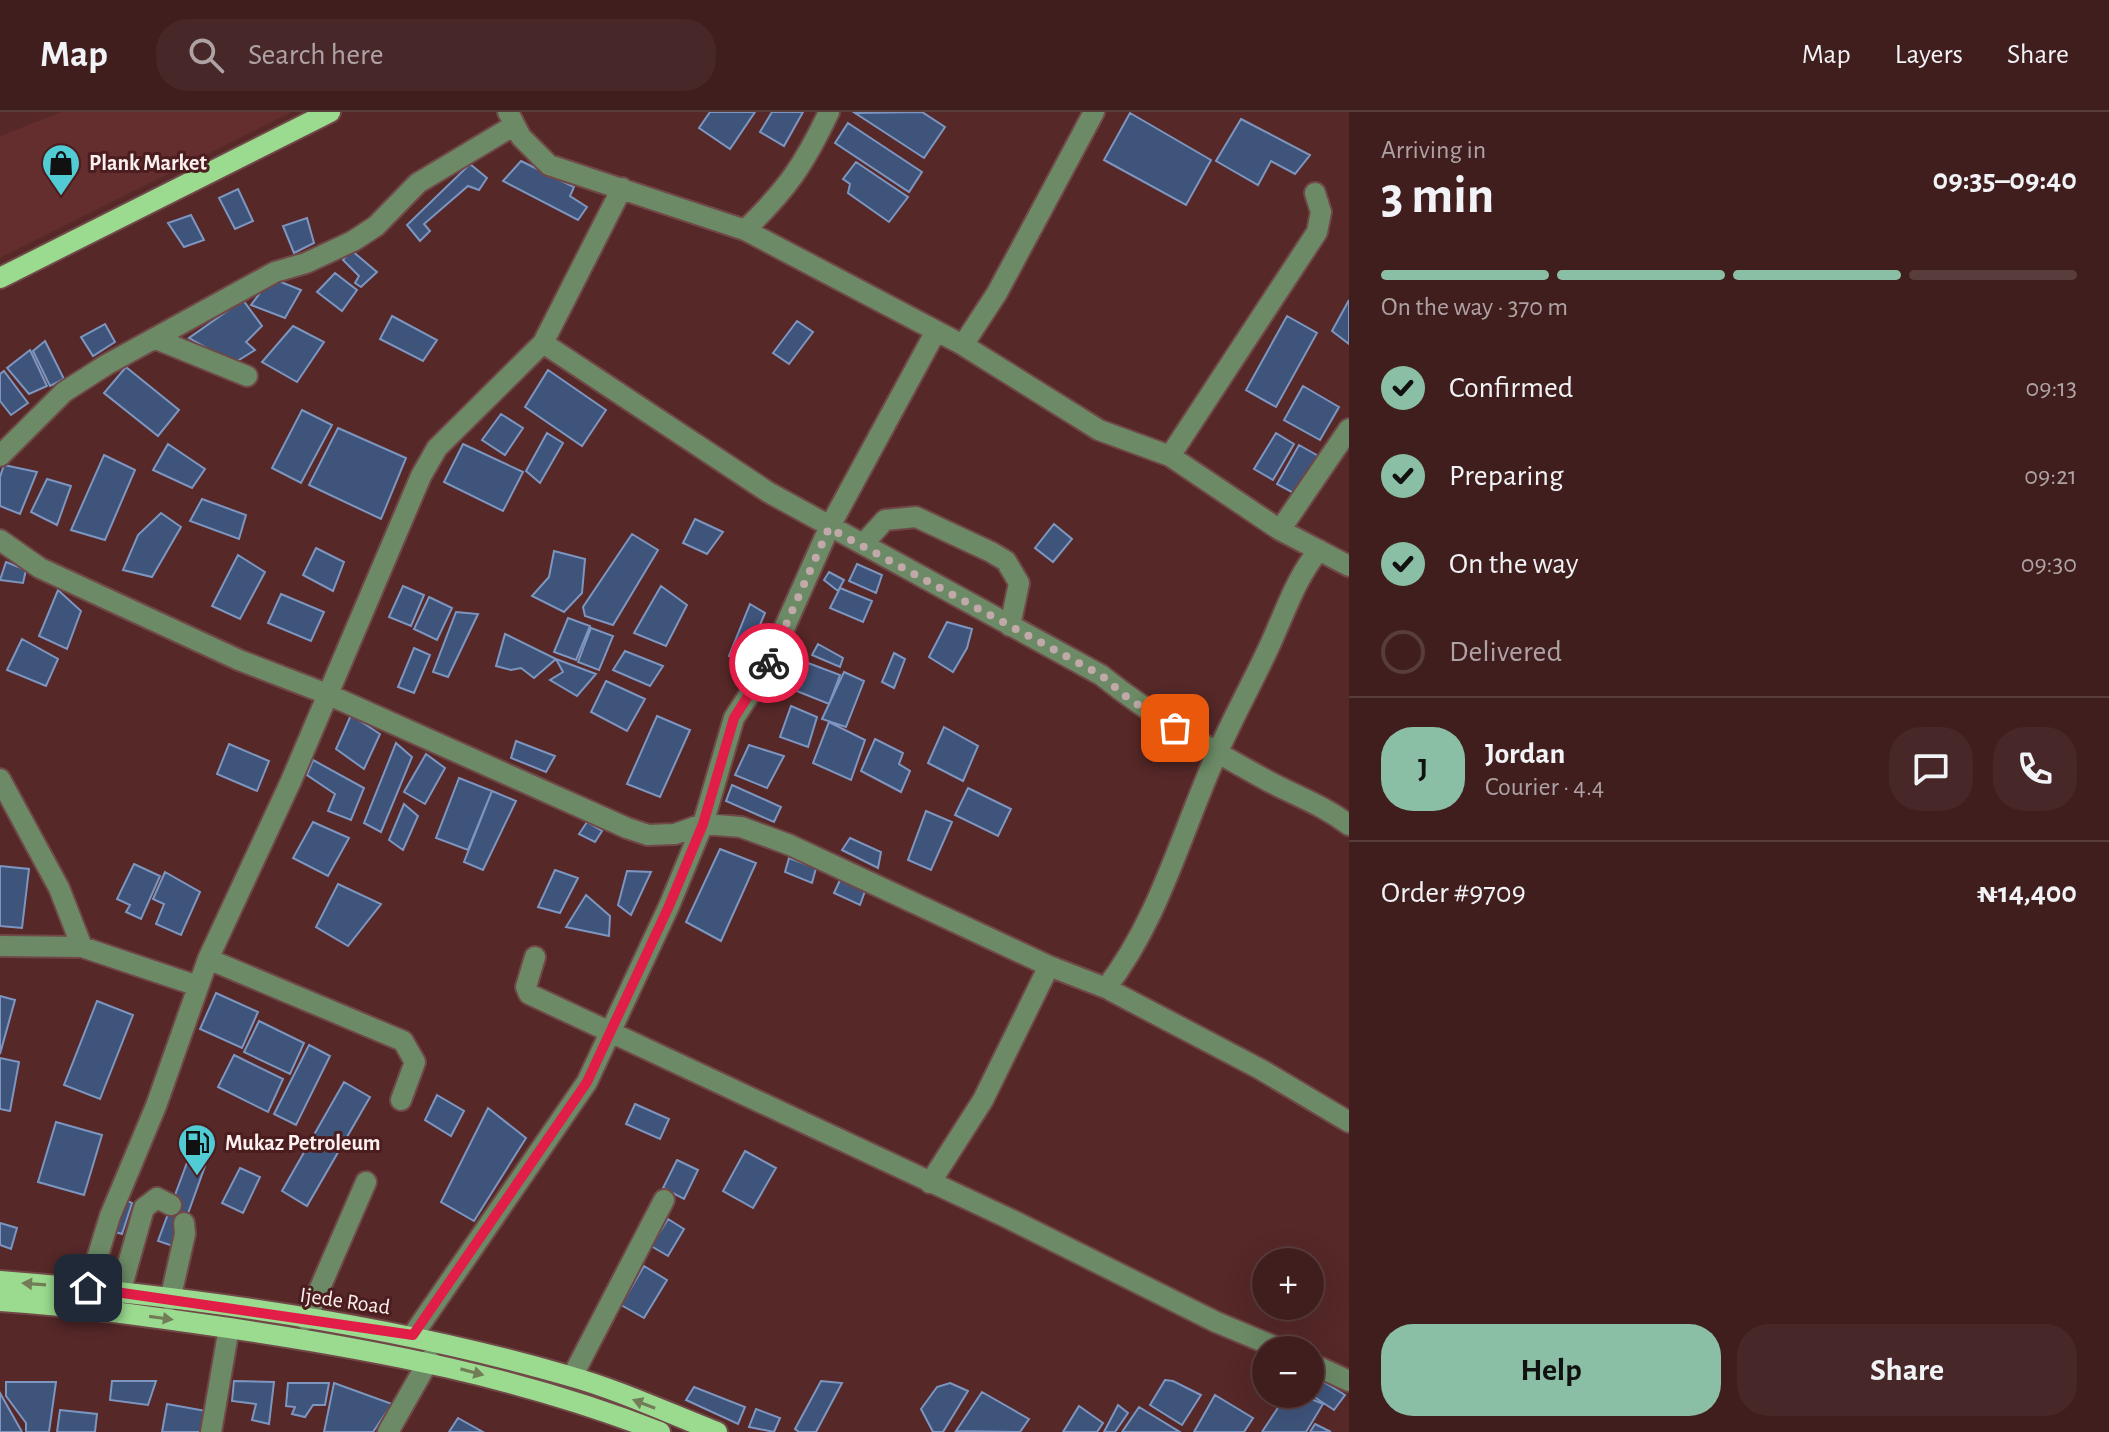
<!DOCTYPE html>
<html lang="en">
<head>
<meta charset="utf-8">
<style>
  :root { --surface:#401e1e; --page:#472727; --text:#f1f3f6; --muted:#aea2a4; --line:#593c3c; --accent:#8abfa5 }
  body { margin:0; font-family:"Alegreya Sans",sans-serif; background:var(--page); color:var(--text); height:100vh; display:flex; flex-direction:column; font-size:30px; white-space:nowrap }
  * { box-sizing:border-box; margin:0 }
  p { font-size:26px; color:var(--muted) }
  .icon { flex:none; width:44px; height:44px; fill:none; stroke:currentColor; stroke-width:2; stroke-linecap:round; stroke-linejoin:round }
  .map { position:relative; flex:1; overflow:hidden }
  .details { display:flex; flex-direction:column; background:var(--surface); width:760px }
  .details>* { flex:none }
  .tools { position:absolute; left:1252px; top:1136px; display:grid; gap:16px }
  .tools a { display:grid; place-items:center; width:72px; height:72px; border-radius:50%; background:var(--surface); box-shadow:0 8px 32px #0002,0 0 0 2px var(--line); font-size:40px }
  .pin { position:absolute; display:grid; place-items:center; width:68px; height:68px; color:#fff; margin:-34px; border-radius:16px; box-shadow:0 4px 12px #0006 }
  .courier { position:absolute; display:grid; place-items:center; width:80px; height:80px; margin:-40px; border:6px solid #e11d48; border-radius:50%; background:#fff; color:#222; box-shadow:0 2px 10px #0007 }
  .head em { font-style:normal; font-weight:700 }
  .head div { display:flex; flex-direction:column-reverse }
  .head { display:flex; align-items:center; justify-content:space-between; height:136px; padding:0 32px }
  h1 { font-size:52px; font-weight:700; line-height:60px }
  .bar { display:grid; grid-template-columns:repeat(4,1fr); gap:12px 8px; align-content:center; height:96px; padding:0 32px }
  .bar i { height:10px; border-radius:6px; background:var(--line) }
  .bar .active { background:var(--accent) }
  .bar p { grid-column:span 4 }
  .line { display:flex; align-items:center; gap:20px; padding:0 32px; border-top:2px solid var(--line) }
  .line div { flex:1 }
  .round { display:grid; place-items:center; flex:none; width:84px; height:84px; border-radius:32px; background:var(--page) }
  ol { padding:0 32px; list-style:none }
  li { display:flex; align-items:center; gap:24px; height:88px }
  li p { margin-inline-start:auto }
  li .icon { padding:8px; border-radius:50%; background:var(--accent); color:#111; stroke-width:4 }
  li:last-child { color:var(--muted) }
  li i { width:44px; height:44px; border:4px solid var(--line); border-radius:50% }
  .primary-button { display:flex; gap:16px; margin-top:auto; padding:16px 32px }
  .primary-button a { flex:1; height:92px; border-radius:32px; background:var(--accent); color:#111; font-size:32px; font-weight:700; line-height:92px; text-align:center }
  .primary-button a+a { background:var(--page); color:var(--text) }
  header { display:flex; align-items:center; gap:48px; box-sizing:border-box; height:112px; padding:0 40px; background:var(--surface); border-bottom:2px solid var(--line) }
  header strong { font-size:38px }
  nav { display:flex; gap:44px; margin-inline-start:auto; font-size:28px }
  .search { width:560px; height:72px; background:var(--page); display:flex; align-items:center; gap:20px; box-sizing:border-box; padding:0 28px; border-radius:32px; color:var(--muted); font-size:30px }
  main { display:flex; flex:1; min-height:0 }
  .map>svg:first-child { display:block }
  .built { fill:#642d2e }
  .building { fill:#3e547a; stroke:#7d96c1; stroke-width:2 }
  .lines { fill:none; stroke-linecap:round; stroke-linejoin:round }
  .minor-casing { stroke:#714848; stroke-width:24 }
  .major-casing { stroke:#714848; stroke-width:24 }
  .minor { stroke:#6b8a65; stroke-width:20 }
  .major { stroke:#9adb8f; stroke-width:20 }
  .oneway { fill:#727c56 }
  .done { stroke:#c2a9a9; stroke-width:8; stroke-dasharray:0 14.4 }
  .route { stroke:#e11d48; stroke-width:10 }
  .labels { text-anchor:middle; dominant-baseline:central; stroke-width:6; stroke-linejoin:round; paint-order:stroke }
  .poi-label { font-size:22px; font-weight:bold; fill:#fcefef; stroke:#4b1d1e; text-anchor:start }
  .street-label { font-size:22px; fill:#fcefef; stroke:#4b1d1e }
</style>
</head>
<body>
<header>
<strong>Map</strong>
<div class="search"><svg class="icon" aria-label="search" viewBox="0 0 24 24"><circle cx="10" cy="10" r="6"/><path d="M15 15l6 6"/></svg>Search here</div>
<nav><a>Map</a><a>Layers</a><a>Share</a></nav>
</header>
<main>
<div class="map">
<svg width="1349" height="1320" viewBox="0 0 1349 1320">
  <rect width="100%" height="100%" fill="#562828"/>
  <!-- built -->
  <path class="built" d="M61,0h231l-292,146v-122z"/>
  <!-- building -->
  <path class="building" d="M710,0h45l-25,37 -31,-21z
    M772,0h31l-19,34 -24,-14z
    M922,0l23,15 -21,31 -69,-45z
    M1130,1l81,47 -25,45 -82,-45z
    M1241,7l69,36 -15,19 -24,-13 -13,24 -42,-24z
    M848,11l74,49 -13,20 -74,-49z
    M521,49l53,26 -4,9 17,11 -9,13 -75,-39z
    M856,50l52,35 -19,25 -41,-29 2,-9 -7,-5z
    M470,52l17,14 -8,12 -11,-4 -44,38 6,7 -10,10 -13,-16z
    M238,77l15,32 -18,8 -16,-31z
    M191,103l13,25 -20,7 -16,-24z
    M307,106l7,25 -20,10 -11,-27z
    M351,138l26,22 -16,15 -6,-4 4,-7 -16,-16z
    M335,161l22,17 -15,21 -25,-19z
    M271,166l30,12 -16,28 -34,-13z
    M243,188l19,26 -16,16 9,8 -21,13 -45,-25z
    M1349,188v44l-17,-13z
    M392,204l45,24 -14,21 -43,-22z
    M1287,204l30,17 -41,74 -30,-17z
    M797,209l16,11 -24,32 -16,-11z
    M105,212l10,18 -22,14 -12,-19z
    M293,214l31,16 -27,40 -35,-20z
    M45,229l19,38 -14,7 -17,-35z
    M30,238l17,36 -18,8 -22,-26z
    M126,255l53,43 -21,26 -54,-43z
    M548,258l58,40 -24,36 -57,-39z
    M4,259l24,32 -17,12 -11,-14v-27z
    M1303,274l36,21 -19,33 -36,-20z
    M302,298l30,15 -31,58 -29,-15z
    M501,302l22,14 -18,27 -23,-15z
    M338,316l68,30 -25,61 -72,-34z
    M547,321l16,10 -23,40 -14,-12z
    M1276,321l18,11 -21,36 -19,-11z
    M168,332l37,25 -13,19 -39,-18z
    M463,332l60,28 -20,39 -59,-29z
    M1299,333l23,13 -23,38 -22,-12z
    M104,343l31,15 -30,70 -34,-10z
    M4,353l33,7 -17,42 -20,-8v-29z
    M47,367l24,7 -14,39 -26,-13z
    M202,387l44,16 -7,24 -49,-18z
    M161,401l20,14 -29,50 -29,-7 15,-35z
    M695,407l28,13 -16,22 -24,-11z
    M1054,412l18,15 -19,23 -18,-14z
    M632,422l26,16 -45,75 -28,-9 -2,-9z
    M316,436l28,14 -11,29 -30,-16z
    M554,439l31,8 -3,34 -18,19 -32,-16 17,-19z
    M238,443l27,17 -25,47 -28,-13z
    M6,450l20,8 -3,13 -23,-3z
    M857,452l25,11 -6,18 -27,-12z
    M829,460l15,8 -6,11 -14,-11z
    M403,474l21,9 -13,31 -22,-9z
    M661,474l26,19 -21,41 -32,-13z
    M840,476l32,13 -9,21 -33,-14z
    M58,478l23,21 -14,38 -28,-13z
    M281,482l43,18 -13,29 -43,-18z
    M429,485l23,11 -15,32 -23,-11z
    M750,492l15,9 -21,50 -15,-7z
    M456,500l22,2 -30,63 -15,-5z
    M568,506l22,8 -14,34 -22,-8z
    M947,510l25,7 -5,19 -14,24 -24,-15z
    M591,516l22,8 -14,34 -21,-8z
    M505,522l51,25 -22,19 -13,-10 -10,2 -15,-4z
    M22,527l36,20 -12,27 -39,-16z
    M818,532l25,14 -3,9 -28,-12z
    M414,536l16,7 -16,38 -16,-6z
    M625,539l38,15 -13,20 -37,-16z
    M894,541l11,6 -11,29 -12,-6z
    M795,546l45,17 -11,29 -45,-18z
    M556,547l40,15 -19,22 -27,-16 13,-8z
    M844,560l20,9 -18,46 -24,-8z
    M606,569l39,18 -18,32 -36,-19z
    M791,594l26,11 -9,30 -28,-10z
    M351,603l29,19 -16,35 -28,-20z
    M657,604l33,14 -30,67 -33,-13z
    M829,610l36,18 -14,40 -38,-17z
    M944,615l34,19 -15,35 -35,-18z
    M875,627l28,14 -4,11 11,7 -9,21 -40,-21z
    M516,629l39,15 -9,16 -35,-14z
    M396,631l16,14 -31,75 -17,-9z
    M229,632l40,17 -12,30 -40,-17z
    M749,633l35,11 -17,32 -32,-13z
    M426,642l19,14 -20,36 -21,-12z
    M313,648l51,28 -13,32 -23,-9 7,-17 -28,-19z
    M459,666l33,13 -24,59 -32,-12z
    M732,673l49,22 -7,15 -48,-21z
    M968,676l43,21 -13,27 -43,-21z
    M492,679l24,10 -33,69 -19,-8z
    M404,692l14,12 -15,34 -14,-10z
    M926,699l26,11 -21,48 -23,-10z
    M313,710l36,16 -21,38 -35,-18z
    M587,710l15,9 -7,11 -16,-8z
    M850,726l31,14 -3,16 -36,-18z
    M720,737l36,14 -35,78 -35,-19z
    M789,746l27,10 -4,15 -27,-11z
    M134,752l26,12 -19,43 -15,-7 4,-7 -13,-6z
    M0,754l29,3 -7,59 -22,-2z
    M555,758l23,8 -18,35 -22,-6z
    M627,759l24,1 -20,43 -13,-10z
    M165,760l35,20 -19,43 -25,-11 8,-20 -11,-5z
    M840,768l25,11 -5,14 -26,-12z
    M338,772l43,20 -33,42 -32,-19z
    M586,783l24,21 -1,20 -43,-9z
    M216,881l42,19 -16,36 -42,-19z
    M0,884l15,4 -15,54z
    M97,889l36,14 -33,84 -36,-14z
    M259,909l45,22 -14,31 -46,-22z
    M309,933l21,11 -34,69 -22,-11z
    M234,943l49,24 -15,33 -50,-25z
    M0,946l19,4 -9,49 -10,-2z
    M344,970l26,15 -63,109 -25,-15z
    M437,983l27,16 -13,25 -26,-16z
    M635,992l34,15 -9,20 -34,-15z
    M488,996l38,30 -52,83 -33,-19z
    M56,1010l46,13 -18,60 -46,-13z
    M745,1039l31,17 -23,40 -30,-17z
    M188,1048l17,6 -29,81 -18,-6z
    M677,1048l21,10 -14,29 -21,-11z
    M240,1056l20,9 -17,36 -21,-10z
    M123,1087l9,4 -10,31 -10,-3z
    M668,1107l16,10 -16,27 -17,-10z
    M0,1111l17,5 -6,21 -11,-4z
    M644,1154l23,14 -23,38 -23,-13z
    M1165,1268l8,1 28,14 -19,30 -32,-20z
    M112,1269h44l-8,24 -38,-5z
    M234,1269l40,1 -5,42 -17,-4 4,-16 -24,-3z
    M821,1269l21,2 -26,49h-17l-4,-3z
    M1310,1269h12l23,14 -11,15 -24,-16z
    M6,1270h50l-7,50h-23v-9l-20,-27z
    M288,1271h41l-4,22h-12l-8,12 -13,-3 3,-7 -9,-1z
    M334,1271l58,21 -19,28h-49z
    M950,1271l18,8 -25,41h-10l-12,-23 16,-22z
    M694,1275l51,20 -7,17 -52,-24z
    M982,1280l47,27 -9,13 -64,-1z
    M0,1281l22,39h-22z
    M1287,1282h13l23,10 -17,28h-44z
    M1215,1283l38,23 -9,14h-50z
    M167,1292l39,7 -5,21h-39z
    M1118,1293l10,8 -13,19h-11z
    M1079,1294l24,17 -6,9h-34z
    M1139,1295l41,25h-58z
    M756,1297l24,9 -6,14 -25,-5z
    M60,1298l37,4 -2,18h-38z
    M458,1306l25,14h-34z
    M1315,1312l16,8h-21z"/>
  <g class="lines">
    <!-- minor casing -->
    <g class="minor-casing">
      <path id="minor" d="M508,0l13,25 28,28 196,65 218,115 136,85 71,26 110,74 69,36
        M745,118c42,-41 59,-65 84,-118
        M156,227l91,37
        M543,231l225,149 333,183c52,42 109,74 167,106 28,15 55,24 81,44
        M963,233l34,-52 97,-181
        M0,344l64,-64 42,-27 169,-93 31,-9 47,-22 23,-15 42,-43 95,-57
        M1170,344l147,-224 4,-20 -6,-19
        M1280,418l69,-101
        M0,428l40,28 199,92 88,34 300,134 21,7 27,-1 28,-10 38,3 49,18 259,121 57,22 154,81 89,53
        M863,432l22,-24 31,-3 75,35 15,9 13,22 -9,43
        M0,667l59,109 23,59
        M0,834l82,1 116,39
        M535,845l-9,30 3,7 481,225 206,103 67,28
        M208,847l195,82 12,21 -14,38
        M1106,876c48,-62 70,-137 100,-209 18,-45 42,-87 63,-132 16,-34 26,-68 50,-97
        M930,1071l53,-83 66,-134
        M88,1176l22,-72 46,-110 52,-147 83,-178 130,-305 16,-28 106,-105 79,-155
        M120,1181l24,-85 13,-10 14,7
        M170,1188l15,-66 -1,-11
        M306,1208l60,-138
        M413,1223l174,-253 82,-176 34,-82 31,-106 32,-49 63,-141 107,-197
        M1310,1251l39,18
        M572,1265l92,-177
        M211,1320l18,-104
        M388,1320l41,-72"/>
    </g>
    <!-- major casing -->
    <g class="major-casing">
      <path id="major" d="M0,166l330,-166
        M0,1169c189,15 387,42 569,95 50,14 99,37 148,56
        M0,1189c77,5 153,16 229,27 148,22 291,49 431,104"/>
    </g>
    <!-- minor -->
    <use href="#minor" class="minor"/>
    <!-- major -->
    <use href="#major" class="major"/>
  </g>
  <!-- one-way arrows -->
  <defs><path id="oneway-solid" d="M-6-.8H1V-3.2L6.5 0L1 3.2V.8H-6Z" transform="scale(2)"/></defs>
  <g class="oneway">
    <use href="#oneway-solid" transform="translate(34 1172) rotate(-176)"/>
    <use href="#oneway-solid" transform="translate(161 1206) rotate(8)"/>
    <use href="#oneway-solid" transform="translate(472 1260) rotate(15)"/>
    <use href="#oneway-solid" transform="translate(644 1292) rotate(-159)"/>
  </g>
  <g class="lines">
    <!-- done -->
    <path class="done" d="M769,551l60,-135 272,147 28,24 46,29"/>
    <!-- route -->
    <path class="route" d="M88,1176l325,47 174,-253 82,-176 34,-82 31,-106 35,-55"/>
  </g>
  <!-- icons -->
  <defs>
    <g id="shop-pin" transform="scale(2)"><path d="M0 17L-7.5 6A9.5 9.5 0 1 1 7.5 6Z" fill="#51ccd4" stroke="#4b1d1e"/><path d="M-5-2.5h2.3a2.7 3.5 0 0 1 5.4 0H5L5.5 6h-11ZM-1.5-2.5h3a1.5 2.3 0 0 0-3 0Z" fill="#111"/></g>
    <g id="fuel-pin" transform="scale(2)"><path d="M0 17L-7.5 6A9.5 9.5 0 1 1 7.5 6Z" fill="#51ccd4" stroke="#4b1d1e"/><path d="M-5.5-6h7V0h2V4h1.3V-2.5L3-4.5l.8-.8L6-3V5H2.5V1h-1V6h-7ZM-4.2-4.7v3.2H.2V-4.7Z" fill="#111"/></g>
  </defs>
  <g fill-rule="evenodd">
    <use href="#shop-pin" x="61" y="51"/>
    <use href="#fuel-pin" x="197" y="1031"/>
  </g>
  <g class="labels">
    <!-- poi labels -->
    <g class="poi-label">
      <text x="89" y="51">Plank Market</text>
      <text x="225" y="1031">Mukaz Petroleum</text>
    </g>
    <!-- street labels -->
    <g class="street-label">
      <text transform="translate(345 1189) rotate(8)">Ijede Road</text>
    </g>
  </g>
</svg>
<div class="tools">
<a>+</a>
<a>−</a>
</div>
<div class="pin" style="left:1175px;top:616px;background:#ea580c"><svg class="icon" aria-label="bag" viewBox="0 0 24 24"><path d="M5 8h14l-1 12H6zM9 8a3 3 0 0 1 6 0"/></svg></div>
<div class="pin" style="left:88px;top:1176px;background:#1f2937"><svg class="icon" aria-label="home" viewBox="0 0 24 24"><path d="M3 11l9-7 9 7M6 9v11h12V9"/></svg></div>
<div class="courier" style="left:769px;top:551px"><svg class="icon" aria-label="bike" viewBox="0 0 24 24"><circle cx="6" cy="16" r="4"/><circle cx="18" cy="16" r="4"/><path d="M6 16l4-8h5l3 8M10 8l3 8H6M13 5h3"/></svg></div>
</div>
<section class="details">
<div class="head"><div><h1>3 min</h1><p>Arriving in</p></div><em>09:35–09:40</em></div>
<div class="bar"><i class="active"></i><i class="active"></i><i class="active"></i><i></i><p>On the way · 370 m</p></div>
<ol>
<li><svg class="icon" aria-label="check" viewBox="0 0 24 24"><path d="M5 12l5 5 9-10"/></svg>Confirmed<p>09:13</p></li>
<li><svg class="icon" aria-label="check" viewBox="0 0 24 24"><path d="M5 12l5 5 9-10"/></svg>Preparing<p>09:21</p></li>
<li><svg class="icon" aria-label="check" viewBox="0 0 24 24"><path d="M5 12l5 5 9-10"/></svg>On the way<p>09:30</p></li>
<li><i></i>Delivered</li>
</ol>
<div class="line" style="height:144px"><b class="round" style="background:var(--accent);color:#111">J</b><div><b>Jordan</b><p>Courier · 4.4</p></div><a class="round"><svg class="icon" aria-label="chat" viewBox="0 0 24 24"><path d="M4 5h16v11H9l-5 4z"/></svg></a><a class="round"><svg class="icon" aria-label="phone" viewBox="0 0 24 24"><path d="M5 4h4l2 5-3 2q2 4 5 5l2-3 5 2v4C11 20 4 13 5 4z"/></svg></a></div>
<div class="line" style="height:104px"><div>Order #9709</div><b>₦14,400</b></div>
<div class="primary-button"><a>Help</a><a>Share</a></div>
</section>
</main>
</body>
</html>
